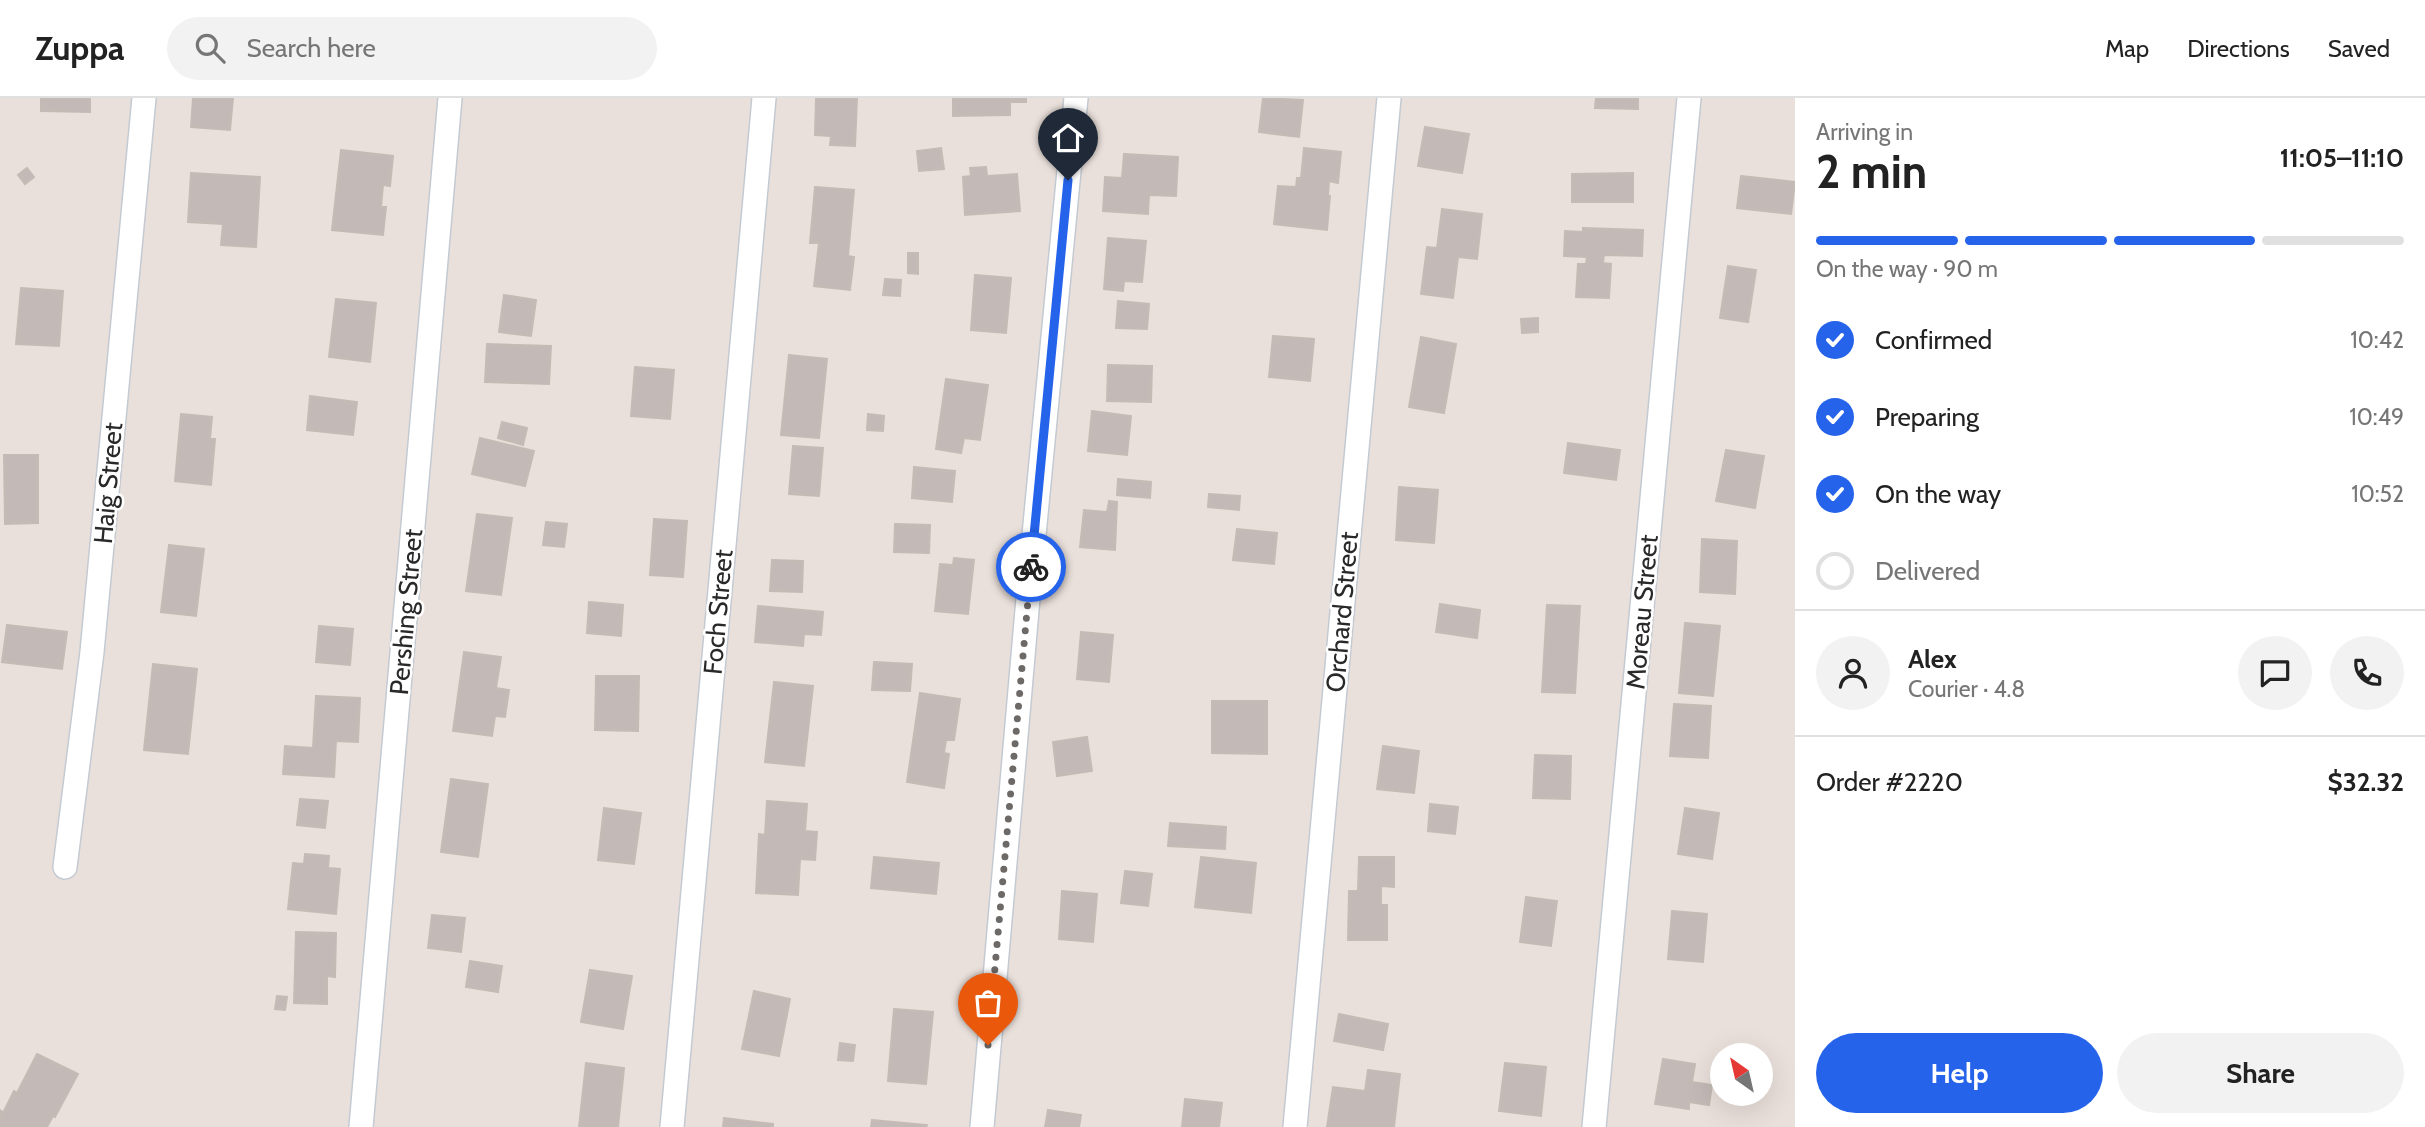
<!DOCTYPE html>
<html lang="en">
<head>
<meta charset="utf-8">
<style>
  :root { --surface:#fff; --page:#f2f2f2; --text:#222; --muted:#767676; --line:#e0e0e0; --accent:#2563eb }
  body { margin:0; font-family:Cabin,sans-serif; background:var(--page); color:var(--text); height:100vh; display:flex; flex-direction:column; font-size:26px; white-space:nowrap }
  * { box-sizing:border-box; margin:0 }
  p { font-size:23px; color:var(--muted) }
  .icon { flex:none; width:38px; height:38px; fill:none; stroke:currentColor; stroke-width:2; stroke-linecap:round; stroke-linejoin:round }
  .map { position:relative; flex:1; overflow:hidden }
  .details { display:flex; flex-direction:column; background:var(--surface); width:630px }
  .details>* { flex:none }
  .needle { width:46px; rotate:326deg }
  .controls { position:absolute; left:1710px; top:945px; display:grid; gap:14px }
  .controls a { display:grid; place-items:center; width:63px; height:63px; border-radius:50%; background:var(--surface); box-shadow:0 7px 28px #0002; font-size:35px }
  .pin { position:absolute; display:grid; place-items:center; width:60px; height:60px; color:#fff; margin:-72px -30px; border-radius:50% 50% 50% 0; rotate:-45deg; box-shadow:0 0 7px #0007 }
  .pin .icon { rotate:45deg }
  .courier { position:absolute; display:grid; place-items:center; width:70px; height:70px; margin:-35px; border:5px solid #2563eb; border-radius:50%; background:#fff; color:#222; box-shadow:0 2px 9px #0007 }
  .summary em { font-style:normal; font-weight:700 }
  .summary div { display:flex; flex-direction:column-reverse }
  .summary { display:flex; align-items:center; justify-content:space-between; height:119px; padding:0 21px }
  h1 { font-size:46px; font-weight:700; line-height:52px }
  .bar { display:grid; grid-template-columns:repeat(4,1fr); gap:10px 7px; align-content:center; height:84px; padding:0 21px }
  .bar i { height:9px; border-radius:5px; background:var(--line) }
  .bar .on { background:var(--accent) }
  .bar p { grid-column:span 4 }
  .line { display:flex; align-items:center; gap:18px; padding:0 21px; border-top:2px solid var(--line) }
  .line div { flex:1 }
  .round { display:grid; place-items:center; flex:none; width:74px; height:74px; border-radius:37px; background:var(--page) }
  ol { padding:0 21px; list-style:none }
  li { display:flex; align-items:center; gap:21px; height:77px }
  li p { margin-inline-start:auto }
  li .icon { padding:7px; border-radius:50%; background:var(--accent); color:#fff; stroke-width:4 }
  li:last-child { color:var(--muted) }
  li i { width:38px; height:38px; border:4px solid var(--line); border-radius:50% }
  .action { display:flex; gap:14px; margin-top:auto; padding:14px 21px }
  .action a { flex:1; height:80px; border-radius:42px; background:var(--accent); color:#fff; font-size:28px; font-weight:700; line-height:80px; text-align:center }
  .action a+a { background:var(--page); color:var(--text) }
  header { display:flex; align-items:center; gap:42px; box-sizing:border-box; height:98px; padding:0 35px; background:var(--surface); border-bottom:2px solid var(--line) }
  header strong { font-size:33px }
  nav { display:flex; gap:38px; margin-inline-start:auto; font-size:24px }
  .search { width:490px; height:63px; background:var(--page); display:flex; align-items:center; gap:18px; box-sizing:border-box; padding:0 24px; border-radius:38px; color:var(--muted); font-size:26px }
  main { display:flex; flex:1; min-height:0 }
  .map>svg:first-child { display:block }
  .building { fill:#c3bab8; stroke:#c5bbb5; stroke-width:2 }
  .lines { fill:none; stroke-linecap:round; stroke-linejoin:round }
  .minor-casing { stroke:#c4cad2; stroke-width:26 }
  .minor { stroke:#fff; stroke-width:23 }
  .done { stroke:#6d6967; stroke-width:7; stroke-dasharray:0 12.6 }
  .route { stroke:#2563eb; stroke-width:9 }
  .labels { text-anchor:middle; dominant-baseline:central; stroke-width:5; stroke-linejoin:round; paint-order:stroke }
  .street-label { font-size:26px; fill:#292929; stroke:#fff }
</style>
</head>
<body>
<header>
<strong>Zuppa</strong>
<div class="search"><svg class="icon" aria-label="search" viewBox="0 0 24 24"><circle cx="10" cy="10" r="6"/><path d="M15 15l6 6"/></svg>Search here</div>
<nav><a>Map</a><a>Directions</a><a>Saved</a></nav>
</header>
<main>
<div class="map">
<svg width="1795" height="1029" viewBox="0 0 1795 1029">
  <rect width="100%" height="100%" fill="#eae0db"/>
  <!-- building -->
  <path class="building" d="M41,0h49v14l-49,-1z
    M193,0h40l-3,32 -39,-3z
    M816,0h41l-2,48 -25,-1 1,-9 -16,-1z
    M953,0h73v4h-16v13l-57,1z
    M1263,0l40,2 -4,37 -40,-5z
    M1596,0h42v11l-43,-1z
    M1425,29l44,7 -7,39 -44,-7z
    M941,50l3,21 -25,2 -2,-20z
    M1304,50l37,4 -3,31 -9,-2 -1,15h2l-3,34 -53,-6 4,-38 18,1 1,-9h4z
    M341,52l52,6 -3,30 -7,-1 -2,22h5l-3,28 -51,-5z
    M1124,56l54,3 -2,39 -27,-1 -1,19 -45,-3 2,-34 17,1z
    M986,69l1,9 30,-2 3,37 -55,4 -2,-38 8,-1 -1,-8z
    M27,70l7,9 -9,7 -7,-9z
    M191,75l69,4 -4,70 -35,-2 2,-21 -35,-2z
    M1633,75v29h-61v-28z
    M1741,78l54,6 -4,32 -54,-6z
    M815,89l39,3 -6,66 6,1 -4,33 -36,-4 5,-43h-9z
    M1442,111l40,5 -5,45 -19,-2 -5,41 -32,-4 6,-47 10,1z
    M1583,130l60,2 -1,26 -38,-1 -1,8 8,1 -2,34 -33,-1 2,-33h8l1,-7 -23,-1 1,-25 18,1z
    M1108,140l38,3 -4,41 -18,-1 -1,10 -19,-2z
    M908,155h10v21l-10,-1z
    M1728,168l28,4 -8,52 -28,-4z
    M975,177l36,3 -5,55 -35,-3z
    M885,181l16,1 -1,16 -17,-1z
    M21,190l42,3 -4,55 -43,-2z
    M504,197l32,5 -5,36 -32,-4z
    M336,201l40,4 -6,59 -41,-5z
    M1118,203l31,3 -2,25 -31,-1z
    M1538,220v14l-16,1 -1,-14z
    M1273,238l41,3 -4,42 -41,-4z
    M1421,239l35,7 -12,69 -35,-6z
    M487,246l64,2 -2,38 -64,-2z
    M789,257l38,4 -8,79 -38,-3z
    M1108,267l44,1 -1,36 -44,-1z
    M635,269l39,3 -4,49 -39,-3z
    M946,281l42,6 -8,55 -16,-2 -3,15 -25,-4z
    M310,298l47,6 -4,33 -46,-5z
    M1092,313l39,5 -4,39 -39,-4z
    M181,316l31,3 -2,22h5l-4,46 -36,-4z
    M868,316l16,2 -1,15 -16,-1z
    M502,324l25,6 -4,17 -25,-7z
    M480,340l54,13 -9,35 -53,-12z
    M1568,345l52,7 -4,30 -52,-7z
    M793,348l30,2 -4,48 -30,-2z
    M1726,352l38,6 -9,52 -39,-7z
    M4,357h34v68l-33,1z
    M914,369l41,4 -3,31 -40,-4z
    M1118,381l33,3 -1,16 -33,-3z
    M1399,389l39,3 -4,53 -38,-3z
    M1209,396l31,2 -1,14 -31,-3z
    M1109,403l8,1 -2,48 -35,-3 4,-37 23,2z
    M477,416l35,4 -11,77 -35,-4z
    M654,421l33,2 -4,56 -33,-2z
    M546,424l21,2 -3,23 -21,-2z
    M895,426l35,1 -1,28 -35,-1z
    M1237,431l40,4 -3,31 -41,-4z
    M1702,441l35,2 -2,53 -35,-2z
    M169,447l35,4 -8,67 -35,-4z
    M954,460l20,2 -6,54 -33,-3 5,-47 13,1z
    M772,462l31,1 -1,31 -32,-1z
    M589,504l34,3 -2,31 -34,-3z
    M1440,506l40,6 -3,28 -41,-6z
    M1547,507l33,1 -5,87 -33,-1z
    M758,508l65,6 -2,23 -17,-1 -1,12 -48,-4z
    M1685,525l35,3 -7,70 -34,-3z
    M7,527l60,7 -5,37 -60,-7z
    M319,528l34,3 -3,36 -34,-3z
    M1081,534l32,3 -4,47 -32,-3z
    M464,554l37,5 -5,31 13,2 -4,27 -10,-1 -3,20 -39,-5z
    M874,564l38,2 -2,27 -38,-1z
    M153,566l44,5 -9,85 -44,-4z
    M596,578h43l-1,55 -43,-1z
    M774,584l39,4 -9,80 -39,-4z
    M920,595l40,6 -6,41h-8l-2,13 5,1 -5,34 -37,-6z
    M316,598l44,2 -2,44 -22,-1 -2,36 -51,-3 2,-28 28,2z
    M1212,603h55v53l-55,-1z
    M1674,606l37,2 -3,52 -38,-2z
    M1087,639l5,34 -35,5 -4,-34z
    M1383,648l36,5 -5,42 -37,-4z
    M1535,657l36,1 -1,43 -37,-1z
    M451,681l37,5 -10,73 -37,-5z
    M300,701l28,2 -3,27 -28,-3z
    M767,703l40,3 -2,27 12,1 -2,28 -15,-1 -2,36 -42,-2 3,-59 6,1z
    M1430,706l28,3 -3,27 -27,-3z
    M604,710l37,5 -7,51 -36,-4z
    M1685,710l34,5 -7,46 -34,-5z
    M1170,725l56,4 -1,22 -57,-3z
    M305,756l24,2 -1,12 12,1 -4,45 -48,-5 5,-46 11,1z
    M874,759l65,6 -3,31 -65,-6z
    M1201,759l55,6 -5,50 -56,-6z
    M1359,759h35v30l-13,-1v19h6v35h-39l1,-49h9z
    M1125,773l27,3 -4,32 -27,-3z
    M1062,793l35,3 -4,48 -34,-3z
    M1526,799l31,4 -6,45 -31,-4z
    M1672,813l35,3 -4,48 -35,-3z
    M432,817l33,3 -4,34 -33,-4z
    M296,834l40,1 -1,44 -8,-1v28l-33,-1z
    M470,863l32,5 -4,26 -32,-5z
    M590,872l42,6 -9,53 -42,-7z
    M754,893l36,8 -11,57 -37,-7z
    M277,898l10,1 -2,13 -10,-1z
    M894,911l39,3 -7,72 -38,-3z
    M1339,916l49,10 -5,26 -49,-9z
    M840,945l15,2 -2,16 -15,-1z
    M37,956l41,20 -23,43 -2,-1 -6,11h-47l1,-16 2,2 11,-22 3,2z
    M1663,961l32,5 -3,18 20,3 -3,20 -20,-3v7l-34,-5z
    M586,965l38,5 -6,59h-39z
    M1505,965l41,4 -5,49 -42,-5z
    M1368,972l32,4 -6,53h-67l6,-40 32,4z
    M1185,1001l37,4 -3,24h-37z
    M1048,1012l33,5 -2,12h-34z
    M724,1020l49,6v3h-50z
    M872,1022l55,5 -1,2h-55z"/>
  <g class="lines">
    <!-- minor casing -->
    <g class="minor-casing">
      <path id="minor" d="M65,769l27,-215 52,-554
        M361,1029l89,-1029
        M672,1029l92,-1029
        M982,1029l47,-540 47,-489
        M1295,1029l94,-1029
        M1594,1029l95,-1029"/>
    </g>
    <!-- minor -->
    <use href="#minor" class="minor"/>
  </g>
  <g class="lines">
    <!-- done -->
    <path class="done" d="M988,947l43,-478"/>
    <!-- route -->
    <path class="route" d="M1031,469l37,-387"/>
  </g>
  <g class="labels">
    <!-- street labels -->
    <g class="street-label">
      <text transform="translate(108 385) rotate(-85)">Haig Street</text>
      <text transform="translate(406 514) rotate(-85)">Pershing Street</text>
      <text transform="translate(718 514) rotate(-85)">Foch Street</text>
      <text transform="translate(1342 514) rotate(-85)">Orchard Street</text>
      <text transform="translate(1642 514) rotate(-85)">Moreau Street</text>
    </g>
  </g>
</svg>
<div class="controls">
<a><svg class="needle" viewBox="-14 -14 28 28"><path d="M0-13l5 13h-10z" fill="#e53935"/><path d="M0 13l5-13h-10z" fill="#767676"/></svg></a>
</div>
<div class="pin" style="left:988px;top:947px;background:#ea580c"><svg class="icon" aria-label="bag" viewBox="0 0 24 24"><path d="M5 8h14l-1 12H6zM9 8a3 3 0 0 1 6 0"/></svg></div>
<div class="pin" style="left:1068px;top:82px;background:#1f2937"><svg class="icon" aria-label="home" viewBox="0 0 24 24"><path d="M3 11l9-7 9 7M6 9v11h12V9"/></svg></div>
<div class="courier" style="left:1031px;top:469px"><svg class="icon" aria-label="bike" viewBox="0 0 24 24"><circle cx="6" cy="16" r="4"/><circle cx="18" cy="16" r="4"/><path d="M6 16l4-8h5l3 8M10 8l3 8H6M13 5h3"/></svg></div>
</div>
<section class="details">
<div class="summary"><div><h1>2 min</h1><p>Arriving in</p></div><em>11:05–11:10</em></div>
<div class="bar"><i class="on"></i><i class="on"></i><i class="on"></i><i></i><p>On the way · 90 m</p></div>
<ol>
<li><svg class="icon" aria-label="check" viewBox="0 0 24 24"><path d="M5 12l5 5 9-10"/></svg>Confirmed<p>10:42</p></li>
<li><svg class="icon" aria-label="check" viewBox="0 0 24 24"><path d="M5 12l5 5 9-10"/></svg>Preparing<p>10:49</p></li>
<li><svg class="icon" aria-label="check" viewBox="0 0 24 24"><path d="M5 12l5 5 9-10"/></svg>On the way<p>10:52</p></li>
<li><i></i>Delivered</li>
</ol>
<div class="line" style="height:126px"><a class="round"><svg class="icon" aria-label="person" viewBox="0 0 24 24"><circle cx="12" cy="8" r="4"/><path d="M4 21q1-7 8-7t8 7"/></svg></a><div><b>Alex</b><p>Courier · 4.8</p></div><a class="round"><svg class="icon" aria-label="chat" viewBox="0 0 24 24"><path d="M4 5h16v11H9l-5 4z"/></svg></a><a class="round"><svg class="icon" aria-label="phone" viewBox="0 0 24 24"><path d="M5 4h4l2 5-3 2q2 4 5 5l2-3 5 2v4C11 20 4 13 5 4z"/></svg></a></div>
<div class="line" style="height:91px"><div>Order #2220</div><b>$32.32</b></div>
<div class="action"><a>Help</a><a>Share</a></div>
</section>
</main>
</body>
</html>
